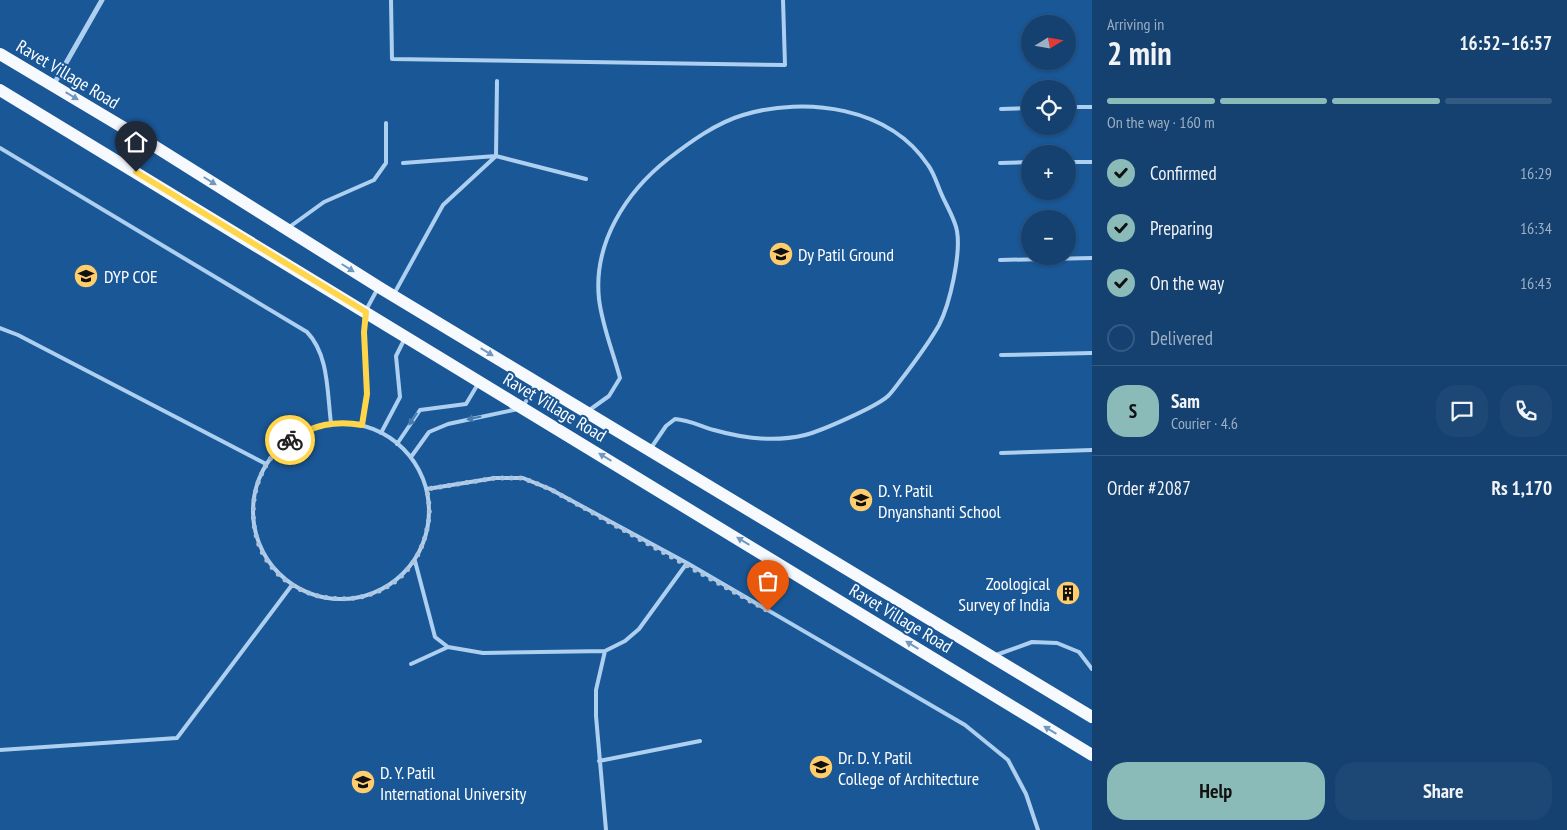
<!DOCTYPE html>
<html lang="en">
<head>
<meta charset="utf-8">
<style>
  :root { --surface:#144170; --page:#1d4875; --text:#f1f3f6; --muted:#9dafc3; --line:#335a83; --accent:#8bbbb9 }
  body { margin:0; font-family:"PT Sans Narrow",sans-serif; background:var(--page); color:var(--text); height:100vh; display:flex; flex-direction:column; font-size:19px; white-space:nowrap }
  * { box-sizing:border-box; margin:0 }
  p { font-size:16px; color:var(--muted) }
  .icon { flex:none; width:28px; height:28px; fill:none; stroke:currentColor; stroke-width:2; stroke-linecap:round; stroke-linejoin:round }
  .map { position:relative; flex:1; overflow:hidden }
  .details { display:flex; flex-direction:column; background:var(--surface); width:475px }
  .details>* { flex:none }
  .needle { width:32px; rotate:79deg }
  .controls { position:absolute; left:1021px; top:15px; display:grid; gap:10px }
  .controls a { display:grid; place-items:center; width:55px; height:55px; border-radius:50%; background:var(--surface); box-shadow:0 1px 4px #0004,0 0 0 1px var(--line); font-size:25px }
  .pin { position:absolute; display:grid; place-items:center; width:42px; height:42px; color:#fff; margin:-51px -21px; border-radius:50% 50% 50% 0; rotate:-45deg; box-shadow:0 0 5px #0007 }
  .pin .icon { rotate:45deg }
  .courier { position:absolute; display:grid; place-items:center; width:50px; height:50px; margin:-25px; border:4px solid #ffd54a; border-radius:50%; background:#fff; color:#222; box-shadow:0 1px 6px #0007 }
  .overview em { font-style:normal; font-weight:700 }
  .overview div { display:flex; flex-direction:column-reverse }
  .overview { display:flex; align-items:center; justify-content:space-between; height:85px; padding:0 15px }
  h1 { font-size:32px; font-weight:700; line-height:38px }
  .bar { display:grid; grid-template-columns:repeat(4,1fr); gap:8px 5px; align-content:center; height:60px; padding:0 15px }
  .bar i { height:6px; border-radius:4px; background:var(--line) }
  .bar .current { background:var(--accent) }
  .bar p { grid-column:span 4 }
  .line { display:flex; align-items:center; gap:12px; padding:0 15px; border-top:1px solid var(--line) }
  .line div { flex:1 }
  .round { display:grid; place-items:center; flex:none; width:52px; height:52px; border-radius:20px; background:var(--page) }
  ol { padding:0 15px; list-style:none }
  li { display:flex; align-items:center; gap:15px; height:55px }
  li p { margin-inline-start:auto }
  li .icon { padding:5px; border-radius:50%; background:var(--accent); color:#111; stroke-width:4 }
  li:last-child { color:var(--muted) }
  li i { width:28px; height:28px; border:2px solid var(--line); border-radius:50% }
  .primary-button { display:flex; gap:10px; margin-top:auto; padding:10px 15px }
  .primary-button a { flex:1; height:58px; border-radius:20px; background:var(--accent); color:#111; font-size:20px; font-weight:700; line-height:58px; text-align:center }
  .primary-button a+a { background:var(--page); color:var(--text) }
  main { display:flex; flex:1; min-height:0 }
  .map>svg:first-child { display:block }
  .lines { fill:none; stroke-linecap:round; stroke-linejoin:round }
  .service { stroke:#adcff0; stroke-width:4 }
  .minor { stroke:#adcff0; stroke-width:5 }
  .primary { stroke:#f6faff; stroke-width:12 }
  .oneway { fill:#7298c0 }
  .oneway2 { fill:#467bb1 }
  .done { stroke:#afc4da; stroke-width:5; stroke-dasharray:0 9 }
  .route { stroke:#ffd54a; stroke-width:6 }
  .labels { text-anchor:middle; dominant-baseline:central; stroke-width:4; stroke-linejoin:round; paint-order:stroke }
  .street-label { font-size:18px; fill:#fff; stroke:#1a5796 }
  .poi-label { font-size:18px; fill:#fff; stroke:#1a5796; text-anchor:start }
</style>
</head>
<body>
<main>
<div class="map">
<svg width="1092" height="830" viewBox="0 0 1092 830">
  <rect width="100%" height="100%" fill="#1a5796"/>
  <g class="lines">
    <!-- service -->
    <path class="service" d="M391,0l1,59 393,6 -2,-65
      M1068,107h24
      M1001,109l29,-1
      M0,148l307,184c22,23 20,60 24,91
      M1068,162h24
      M403,163l93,-7 90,23
      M1000,163l30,-1
      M288,228l36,-26 50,-22 12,-17v-40
      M1000,260l92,-2
      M394,294l49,-89 53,-49 1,-75
      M0,328l18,7 248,129
      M1001,355l91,-2
      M524,405l11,-20
      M588,411l21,-15 11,-18c-7,-26 -18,-53 -21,-79 -6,-56 27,-107 69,-140 22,-17 48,-36 75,-44 63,-19 146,-8 185,50 6,8 9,19 13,28 5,12 14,26 16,38 4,23 -7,73 -18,94 -10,18 -23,35 -35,51 -5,6 -10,14 -16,20 -12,11 -67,35 -83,39 -29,7 -63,3 -91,-5 -14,-4 -25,-10 -39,-11l-9,7 -15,22
      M253 511a88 88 0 1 1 176 0a88 88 0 1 1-176 0Z
      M362,425l5,-32 -3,-61 1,-20 13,-24
      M381,433l19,-36 -4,-41 8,-16
      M397,444l23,-34 46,-6 12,-20
      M1001,453l91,-3
      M411,457l18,-25 19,-8 70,-15
      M427,489l68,-11h28l27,11 137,74 278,162 43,35 18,34 12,36
      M415,561l20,76 13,10 35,6 122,-2 20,-10 14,-12 48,-66
      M605,651l-9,39v26l10,114
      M996,655l36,-13 25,1 22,9 13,17
      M411,664l37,-17
      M0,750l177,-12 115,-153
      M599,761l101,-20"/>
    <!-- minor -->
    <path class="minor" d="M54,84l48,-84"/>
    <!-- primary -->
    <path class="primary" d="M0,54l151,90 231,145 710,428
      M0,90l1092,665"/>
  </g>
  <!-- one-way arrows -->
  <defs><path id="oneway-solid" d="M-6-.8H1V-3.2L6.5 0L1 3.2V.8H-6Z" transform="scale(1.25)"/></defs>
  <g class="oneway">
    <use href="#oneway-solid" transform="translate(72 96) rotate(31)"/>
    <use href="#oneway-solid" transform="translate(210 181) rotate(32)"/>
    <use href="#oneway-solid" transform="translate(348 268) rotate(32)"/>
    <use href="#oneway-solid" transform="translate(487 352) rotate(31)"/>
    <use href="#oneway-solid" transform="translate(605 457) rotate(-149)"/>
    <use href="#oneway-solid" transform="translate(743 541) rotate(-149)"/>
    <use href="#oneway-solid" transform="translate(912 645) rotate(-149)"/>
    <use href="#oneway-solid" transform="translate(1050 730) rotate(-149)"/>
  </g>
  <g class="oneway2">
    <use href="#oneway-solid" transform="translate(474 418) rotate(168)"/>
    <use href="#oneway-solid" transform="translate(413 419) rotate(124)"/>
  </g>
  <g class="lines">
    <!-- done -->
    <path class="done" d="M290,440c-20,12 -33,37 -36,60 -13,119 163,138 175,16 1,-9 -1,-18 -2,-27l68,-11h28l27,11 34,19 184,103"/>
    <!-- route -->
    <path class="route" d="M136,172l230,140 -2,20 3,62 -5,31c-27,-5 -49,0 -72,15"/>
  </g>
  <!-- icons -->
  <defs>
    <g id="university-disc" transform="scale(1.25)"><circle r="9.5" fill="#ffcd6c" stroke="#1a5796"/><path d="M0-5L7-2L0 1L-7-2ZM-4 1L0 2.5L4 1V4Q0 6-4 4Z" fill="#111"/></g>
    <g id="school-disc" transform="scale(1.25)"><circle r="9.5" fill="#ffcd6c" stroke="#1a5796"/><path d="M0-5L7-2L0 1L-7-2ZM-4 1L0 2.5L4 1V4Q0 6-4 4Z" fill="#111"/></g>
    <g id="building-disc" transform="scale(1.25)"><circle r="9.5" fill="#ffcd6c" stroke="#1a5796"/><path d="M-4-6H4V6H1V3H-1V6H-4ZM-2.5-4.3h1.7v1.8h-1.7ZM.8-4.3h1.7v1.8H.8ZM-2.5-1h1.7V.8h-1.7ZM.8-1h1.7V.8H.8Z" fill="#111"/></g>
  </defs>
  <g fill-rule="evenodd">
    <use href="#university-disc" x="781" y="254"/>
    <use href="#university-disc" x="86" y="276"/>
    <use href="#school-disc" x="861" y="500"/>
    <use href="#building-disc" x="1068" y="593"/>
    <use href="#university-disc" x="821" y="767"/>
    <use href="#university-disc" x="363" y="782"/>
  </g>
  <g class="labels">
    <!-- street labels -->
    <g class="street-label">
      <text transform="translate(68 74) rotate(31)">Ravet Village Road</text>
      <text transform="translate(555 407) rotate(31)">Ravet Village Road</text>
      <text transform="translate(901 618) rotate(31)">Ravet Village Road</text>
    </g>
    <!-- poi labels -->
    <g class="poi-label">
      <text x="798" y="254">Dy Patil Ground</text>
      <text x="104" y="276">DYP COE</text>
      <text x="878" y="490">D. Y. Patil<tspan x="878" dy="21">Dnyanshanti School</tspan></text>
      <text x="1050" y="583" text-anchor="end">Zoological<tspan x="1050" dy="21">Survey of India</tspan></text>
      <text x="838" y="757">Dr. D. Y. Patil<tspan x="838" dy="21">College of Architecture</tspan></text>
      <text x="380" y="772">D. Y. Patil<tspan x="380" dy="21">International University</tspan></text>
    </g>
  </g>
</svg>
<div class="controls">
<a><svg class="needle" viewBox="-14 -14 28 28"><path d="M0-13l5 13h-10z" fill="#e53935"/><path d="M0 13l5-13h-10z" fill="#9dafc3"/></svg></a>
<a><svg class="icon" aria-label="locate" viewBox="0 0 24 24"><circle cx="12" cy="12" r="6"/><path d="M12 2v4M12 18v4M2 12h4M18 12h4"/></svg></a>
<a>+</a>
<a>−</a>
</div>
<div class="pin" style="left:768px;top:611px;background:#ea580c"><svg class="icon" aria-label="bag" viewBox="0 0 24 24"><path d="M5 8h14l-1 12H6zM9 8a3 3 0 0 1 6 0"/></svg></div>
<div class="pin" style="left:136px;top:172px;background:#1f2937"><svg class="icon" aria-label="home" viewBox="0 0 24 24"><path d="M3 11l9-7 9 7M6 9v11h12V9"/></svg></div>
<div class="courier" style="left:290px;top:440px"><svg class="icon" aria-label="bike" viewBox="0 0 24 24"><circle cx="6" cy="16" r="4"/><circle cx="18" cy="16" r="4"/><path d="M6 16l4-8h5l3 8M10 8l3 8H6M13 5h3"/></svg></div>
</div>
<section class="details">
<div class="overview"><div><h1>2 min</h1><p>Arriving in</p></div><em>16:52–16:57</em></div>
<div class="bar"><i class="current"></i><i class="current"></i><i class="current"></i><i></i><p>On the way · 160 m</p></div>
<ol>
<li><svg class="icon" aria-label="check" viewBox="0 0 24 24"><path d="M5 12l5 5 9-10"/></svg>Confirmed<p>16:29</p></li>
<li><svg class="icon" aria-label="check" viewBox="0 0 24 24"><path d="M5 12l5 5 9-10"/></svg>Preparing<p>16:34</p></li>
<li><svg class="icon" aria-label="check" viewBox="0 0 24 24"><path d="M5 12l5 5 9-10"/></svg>On the way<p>16:43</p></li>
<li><i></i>Delivered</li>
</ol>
<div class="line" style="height:90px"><b class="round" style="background:var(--accent);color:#111">S</b><div><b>Sam</b><p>Courier · 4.6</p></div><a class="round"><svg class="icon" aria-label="chat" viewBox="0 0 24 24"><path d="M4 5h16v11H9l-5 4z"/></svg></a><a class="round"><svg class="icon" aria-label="phone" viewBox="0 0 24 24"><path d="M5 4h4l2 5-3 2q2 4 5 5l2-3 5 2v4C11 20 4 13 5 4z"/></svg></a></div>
<div class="line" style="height:65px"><div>Order #2087</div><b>Rs 1,170</b></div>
<div class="primary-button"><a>Help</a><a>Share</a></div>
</section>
</main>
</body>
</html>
